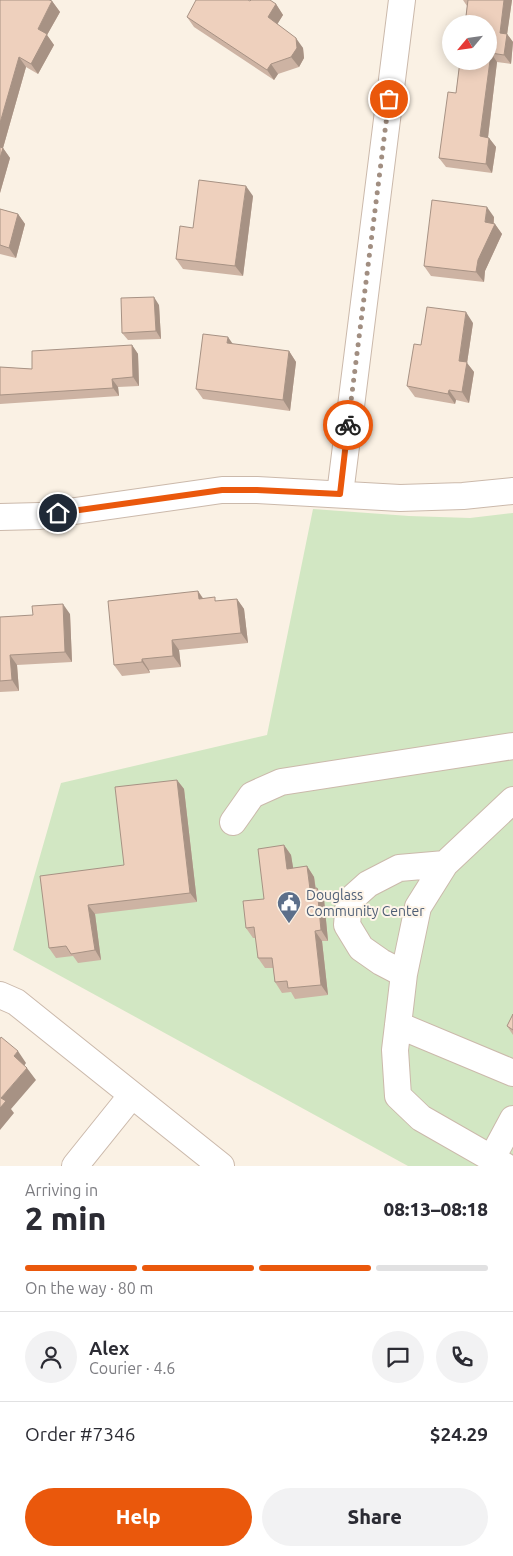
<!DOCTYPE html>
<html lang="en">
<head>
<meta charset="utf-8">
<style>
  :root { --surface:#fff; --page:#f2f2f3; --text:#2b2b33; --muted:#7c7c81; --line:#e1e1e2; --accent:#ea580c }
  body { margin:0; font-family:Ubuntu,sans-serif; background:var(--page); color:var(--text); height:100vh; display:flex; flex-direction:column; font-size:19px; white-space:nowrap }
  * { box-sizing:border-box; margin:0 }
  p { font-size:16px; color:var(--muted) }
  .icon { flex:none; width:28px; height:28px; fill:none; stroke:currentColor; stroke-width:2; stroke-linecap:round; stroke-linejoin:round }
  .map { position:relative; height:1166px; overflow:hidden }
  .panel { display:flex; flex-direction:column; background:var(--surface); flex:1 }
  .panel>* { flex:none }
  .needle { width:32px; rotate:241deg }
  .controls { position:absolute; left:442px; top:15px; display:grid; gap:10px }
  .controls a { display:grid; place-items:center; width:55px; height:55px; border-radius:50%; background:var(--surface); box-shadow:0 2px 12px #0003; font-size:25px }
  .pin { position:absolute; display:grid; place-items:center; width:42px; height:42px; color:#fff; margin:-21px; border:2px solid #fff; border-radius:50%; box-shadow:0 1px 5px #0007 }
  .courier { position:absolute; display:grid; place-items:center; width:50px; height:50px; margin:-25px; border:4px solid #ea580c; border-radius:50%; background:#fff; color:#222; box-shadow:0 1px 6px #0007 }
  .head em { font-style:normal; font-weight:800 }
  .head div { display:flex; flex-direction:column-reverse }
  .head { display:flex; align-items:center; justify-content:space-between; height:85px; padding:0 25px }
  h1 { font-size:32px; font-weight:800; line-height:38px }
  .bar { display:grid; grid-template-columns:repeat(4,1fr); gap:8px 5px; align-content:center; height:60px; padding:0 25px }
  .bar i { height:6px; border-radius:4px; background:var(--line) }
  .bar .on { background:var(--accent) }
  .bar p { grid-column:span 4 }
  .line { display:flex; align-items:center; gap:12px; padding:0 25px; border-top:1px solid var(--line) }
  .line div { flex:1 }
  .round { display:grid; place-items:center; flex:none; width:52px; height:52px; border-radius:26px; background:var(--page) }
  .action { display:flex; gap:10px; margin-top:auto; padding:10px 25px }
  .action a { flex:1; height:58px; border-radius:30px; background:var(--accent); color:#fff; font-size:20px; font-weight:800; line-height:58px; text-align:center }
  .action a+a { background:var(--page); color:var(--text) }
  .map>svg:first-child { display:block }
  .green { fill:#d2e7c3 }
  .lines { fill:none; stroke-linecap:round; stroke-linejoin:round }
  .minor-casing { stroke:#cbb9ab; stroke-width:28 }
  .minor { stroke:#fff; stroke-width:26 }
  .wall { fill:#cdb3a3 }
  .shaded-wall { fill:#a79284 }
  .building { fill:#eed0bd; stroke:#a79284 }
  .done { stroke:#a18e81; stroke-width:5; stroke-dasharray:0 9 }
  .route { stroke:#ea580c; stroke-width:6 }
  .labels { text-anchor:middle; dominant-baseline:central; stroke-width:4; stroke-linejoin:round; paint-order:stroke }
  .service-label { font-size:14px; fill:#4e5e75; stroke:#fef5e9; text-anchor:start }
</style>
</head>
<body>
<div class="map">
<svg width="513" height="1166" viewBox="0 0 513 1166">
  <rect width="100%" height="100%" fill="#faf1e4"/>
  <!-- green -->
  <path class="green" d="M313,509l96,7 61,2 43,-5v653h-105l-395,-216 48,-167 206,-48z"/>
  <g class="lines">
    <!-- minor casing -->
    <g class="minor-casing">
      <path id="minor" d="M340,494l62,-494
        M0,517l40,-1 182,-26h35l143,8 63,-2 50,-5
        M233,822l19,-27 29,-13 232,-36
        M404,974l-23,-12 -20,-14 -14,-23 2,-24 19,-17 31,-16 46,-4
        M0,995l16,7 205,164
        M398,1025l115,48
        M492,1158l21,-39
        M75,1166l57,-71
        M505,1166l-84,-48 -23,-22 -3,-46 3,-25 6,-51 14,-67 27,-43 68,-64"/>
    </g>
    <!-- minor -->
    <use href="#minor" class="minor"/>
  </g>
  <!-- wall -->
  <path class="wall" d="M0,0l52,1 8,11 -13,23 7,10 -16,29 -12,-7 -23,81 7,10 -10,35z
    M463,0h49l-5,34 6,8 -2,22 -14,-2 -9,76h1l7,9 -4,26 -46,-6 -7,-9 17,-65 11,-87z
    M250,1l26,3 7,11 -6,9 26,24 1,10 -5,9 -21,7 -4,6 -80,-53 -7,-10z
    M253,196l-10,80 -60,-7 -7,-10 17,-31z
    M0,209l18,5 7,10 -9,34 -16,-4z
    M494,217v6l8,11 -17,37 -1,11 -53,-6 -7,-10z
    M159,305l2,34 -33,1 -6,-7z
    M473,323l-6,40 7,9 -5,31 -13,-3 -1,4 -40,-7 -8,-11 14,-41z
    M132,345l6,9 1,32 -21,1 1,9 -119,8v-37l32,2z
    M289,351l7,11 -6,49 -87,-12 -7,-10z
    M198,591l5,7 14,3 20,-2 7,10 4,34 -69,7 2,17 -32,3 1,3 -28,3 -8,-11z
    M70,614l2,48 -55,3 2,26 -19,1v-75z
    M177,780l7,9 13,113 -102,12 6,46 -23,3 -5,-7 -17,2 -7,-10 75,-83z
    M284,845l7,10 2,13 14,-2 7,11 2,12 1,-1 7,11 4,42h-6l6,54 -33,4 -4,-7 -9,1 -7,-11 -2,-14h-8l-7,-10 -2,-20h-3l-7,-10 18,-29z
    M513,1014v21l-6,-9z"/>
  <!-- shaded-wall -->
  <path class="shaded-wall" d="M504,0h8l-6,42 -6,-9z
    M52,1l8,11 -13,23 7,10 -16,29 -7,-10 7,-35z
    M276,4l7,11 -8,13 -7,-11z
    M507,34l6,8 -2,22 -7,-9z
    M296,38l7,10 1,10 -5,9 -8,-10z
    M491,53l6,9 -10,83 -7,-9z
    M19,57l7,10 -23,81 7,10 -10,35v-70z
    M271,64l7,10 -4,6 -7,-10z
    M489,138l7,9 -4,26 -6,-9z
    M246,186l7,10 -10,80 -8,-10z
    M487,207l7,10 -1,10 2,-3 7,10 -17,37 -1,11 -8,-10 2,-12 7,-38z
    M18,214l7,10 -9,34 -7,-10z
    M154,297l5,8 2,34 -5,-8z
    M466,312l7,11 -6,40 7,9 -5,31 -7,-11 -3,-31z
    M228,337l7,10 -8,-4z
    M132,345l6,9 1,32 -6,-9z
    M289,351l7,11 -6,49 -7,-11z
    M112,379l6,8 1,9 -6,-8z
    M449,390l7,10 -1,4 -7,-10z
    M198,591l7,11 -6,-3z
    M237,599l7,10 4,34 -7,-10z
    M63,604l7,10 2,48 -7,-10z
    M172,640l7,10 2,17 -8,-11z
    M10,655l7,10 2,26 -7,-11z
    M142,659l7,11 1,3 -8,-11z
    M177,780l7,9 13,113 -7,-9z
    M284,845l7,10 4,24 -8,-10z
    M307,866l7,11 3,23 -7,-11z
    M317,888l7,11 4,42 -7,-11z
    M88,905l7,9 6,46 -6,-10z
    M315,931l7,10 6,54 -7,-10z
    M18,1051l8,12 -4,6 -8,-13z
    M27,1068l9,12 -25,29 3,4 -14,17v-22l1,-10z"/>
  <!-- building -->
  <path class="building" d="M0,0h49l3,1 -14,28 9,5 -16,30 -12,-7 -19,66z
    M196,0h52l2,1 1,-1h19l6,4 -8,13 28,21 1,10 -6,9 -20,7 -4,6 -80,-53z
    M468,0h36l-4,33 7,1 -3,21 -13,-2 -11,83 9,2 -3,26 -47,-6 9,-66 8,1 4,-32h29v-37h-24z
    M0,147l3,1 -3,10z
    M199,180l47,6 -11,80 -59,-7 4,-33 13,2z
    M432,200l55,7 -2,15 10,2 -17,36 -2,12 -52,-6z
    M0,209l18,5 -9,34 -9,-3z
    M154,297l2,34 -34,2 -1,-35z
    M427,307l39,5 -7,49 8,1 -5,30 -13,-2 -1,4 -41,-8 7,-42 7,1z
    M203,334l25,3 -1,6 62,8 -6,49 -87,-11z
    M132,345l1,32 -21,2 1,9 -113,7v-28l32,2v-18z
    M198,591l1,8 16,-2v4l22,-2 4,34 -69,7 1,16 -31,3v3l-28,3 -6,-64z
    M63,604l2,48 -55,3 2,25 -12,1v-64l33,-2 -1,-9z
    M177,780l13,113 -102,12 7,45 -24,4 -5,-8 -17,2 -9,-72 84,-11 -9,-78z
    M284,845l3,24 20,-3 3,23 7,-1 4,42 -6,1 6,54 -33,3 -1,-7 -12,1 -3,-24h-14l-4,-31 -8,1 -3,-27 21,-2 -6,-50z
    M513,1014v16l-6,-4z
    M1,1037l17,14 -4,5 13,12 -26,30 5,3 -6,7v-69z"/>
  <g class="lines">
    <!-- done -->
    <path class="done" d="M348,425l41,-326"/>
    <!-- route -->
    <path class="route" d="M58,513l164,-23h35l83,4 8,-69"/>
  </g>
  <!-- icons -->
  <defs>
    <g id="civic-pin" transform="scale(1.25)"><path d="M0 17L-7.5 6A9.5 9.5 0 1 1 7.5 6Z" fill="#5c6f8a" stroke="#fef5e9"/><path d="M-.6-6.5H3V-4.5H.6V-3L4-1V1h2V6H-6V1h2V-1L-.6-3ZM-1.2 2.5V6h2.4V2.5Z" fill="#fff"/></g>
  </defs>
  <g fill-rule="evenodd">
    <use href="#civic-pin" x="289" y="903"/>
  </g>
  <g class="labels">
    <!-- service labels -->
    <g class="service-label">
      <text x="306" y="895">Douglass<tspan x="306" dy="16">Community Center</tspan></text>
    </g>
  </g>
</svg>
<div class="controls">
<a><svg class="needle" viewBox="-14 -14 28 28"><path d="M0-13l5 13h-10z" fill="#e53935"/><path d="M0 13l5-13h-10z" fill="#7c7c81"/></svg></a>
</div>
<div class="pin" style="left:389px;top:99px;background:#ea580c"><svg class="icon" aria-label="bag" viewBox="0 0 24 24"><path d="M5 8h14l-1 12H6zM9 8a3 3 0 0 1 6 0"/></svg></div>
<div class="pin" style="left:58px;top:513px;background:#1f2937"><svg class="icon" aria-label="home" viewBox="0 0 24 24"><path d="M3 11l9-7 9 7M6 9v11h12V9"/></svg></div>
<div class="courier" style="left:348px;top:425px"><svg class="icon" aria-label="bike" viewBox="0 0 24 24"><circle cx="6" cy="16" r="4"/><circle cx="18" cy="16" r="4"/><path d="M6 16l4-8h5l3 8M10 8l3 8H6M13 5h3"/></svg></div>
</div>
<section class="panel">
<div class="head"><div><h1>2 min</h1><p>Arriving in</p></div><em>08:13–08:18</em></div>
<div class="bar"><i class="on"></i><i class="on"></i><i class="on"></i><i></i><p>On the way · 80 m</p></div>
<div class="line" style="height:90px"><a class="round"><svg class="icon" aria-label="person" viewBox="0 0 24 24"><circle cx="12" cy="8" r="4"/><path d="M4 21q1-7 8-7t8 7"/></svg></a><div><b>Alex</b><p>Courier · 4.6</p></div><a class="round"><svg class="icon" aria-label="chat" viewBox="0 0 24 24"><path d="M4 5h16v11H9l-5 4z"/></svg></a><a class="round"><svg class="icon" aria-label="phone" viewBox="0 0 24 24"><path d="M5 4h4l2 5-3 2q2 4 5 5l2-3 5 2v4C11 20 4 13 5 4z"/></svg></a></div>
<div class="line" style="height:65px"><div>Order #7346</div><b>$24.29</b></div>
<div class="action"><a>Help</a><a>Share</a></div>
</section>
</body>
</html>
